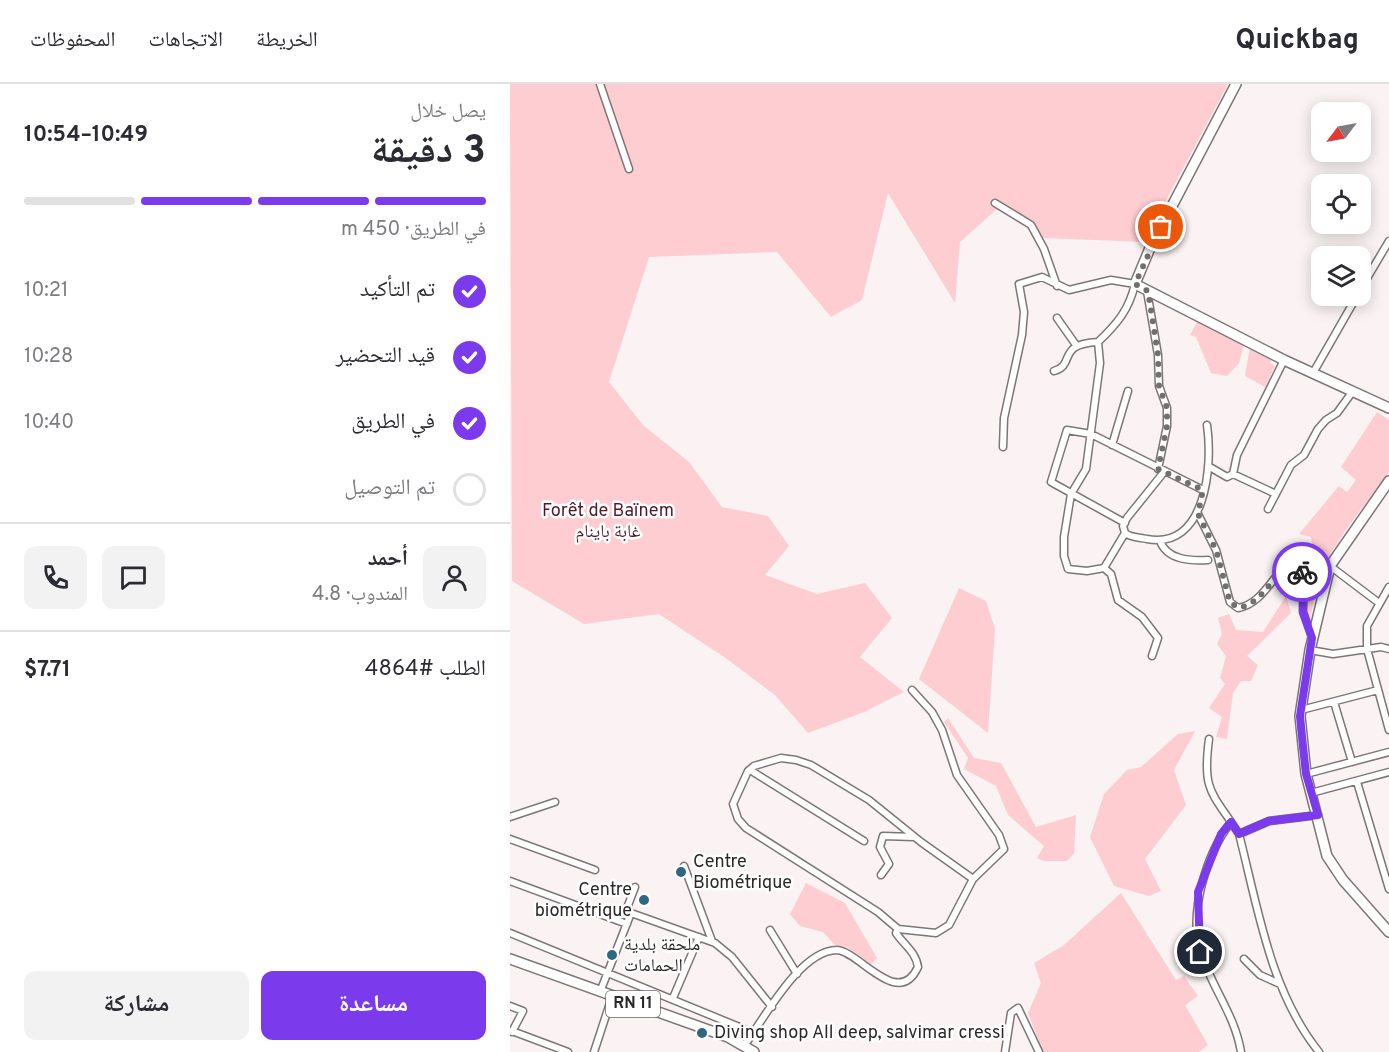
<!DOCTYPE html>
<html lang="ar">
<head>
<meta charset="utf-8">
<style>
  :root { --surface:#fff; --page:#f2f2f3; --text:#2b2b33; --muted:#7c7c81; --line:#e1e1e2; --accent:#7c3aed }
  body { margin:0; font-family:Overpass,"Noto Naskh Arabic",sans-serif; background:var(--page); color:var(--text); direction:rtl; height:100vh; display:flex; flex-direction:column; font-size:22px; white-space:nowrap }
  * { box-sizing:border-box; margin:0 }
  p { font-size:20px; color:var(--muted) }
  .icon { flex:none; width:33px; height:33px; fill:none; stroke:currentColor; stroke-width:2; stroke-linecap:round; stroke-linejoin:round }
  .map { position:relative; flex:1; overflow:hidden; direction:ltr }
  .drawer { display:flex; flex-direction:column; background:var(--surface); width:510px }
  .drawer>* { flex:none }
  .needle { width:39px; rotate:238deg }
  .buttons { position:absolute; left:801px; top:18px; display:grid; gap:12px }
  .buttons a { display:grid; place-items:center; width:60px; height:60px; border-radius:12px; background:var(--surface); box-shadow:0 3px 15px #0003; font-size:30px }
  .pin { position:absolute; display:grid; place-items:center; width:51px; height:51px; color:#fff; margin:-26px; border:3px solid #fff; border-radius:50%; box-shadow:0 2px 6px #0007 }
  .courier { position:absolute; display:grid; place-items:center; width:60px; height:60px; margin:-30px; border:4px solid #7c3aed; border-radius:50%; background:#fff; color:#222; box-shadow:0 2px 8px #0007 }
  .summary em { font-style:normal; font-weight:700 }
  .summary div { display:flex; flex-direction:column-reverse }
  .summary { display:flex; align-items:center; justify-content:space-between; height:102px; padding:0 24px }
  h1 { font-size:39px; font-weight:700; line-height:45px }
  .bar { display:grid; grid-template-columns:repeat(4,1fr); gap:9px 6px; align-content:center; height:72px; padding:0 24px }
  .bar i { height:8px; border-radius:4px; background:var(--line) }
  .bar .current { background:var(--accent) }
  .bar p { grid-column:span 4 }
  .line { display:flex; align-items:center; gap:15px; padding:0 24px; border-top:2px solid var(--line) }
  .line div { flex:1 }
  .round { display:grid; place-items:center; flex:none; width:63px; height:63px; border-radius:12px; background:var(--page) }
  ol { padding:0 24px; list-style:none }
  li { display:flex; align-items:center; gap:18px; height:66px }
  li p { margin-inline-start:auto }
  li .icon { padding:6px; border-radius:50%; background:var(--accent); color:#fff; stroke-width:4 }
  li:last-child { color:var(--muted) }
  li i { width:33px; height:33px; border:3px solid var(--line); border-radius:50% }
  .primary-button { display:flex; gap:12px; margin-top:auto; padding:12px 24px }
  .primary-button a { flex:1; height:69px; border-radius:12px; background:var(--accent); color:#fff; font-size:24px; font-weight:700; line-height:69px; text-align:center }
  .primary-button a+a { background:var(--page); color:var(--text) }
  header { display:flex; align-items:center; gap:36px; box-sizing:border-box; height:84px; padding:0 30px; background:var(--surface); border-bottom:2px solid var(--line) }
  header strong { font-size:28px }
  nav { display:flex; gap:33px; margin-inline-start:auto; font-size:21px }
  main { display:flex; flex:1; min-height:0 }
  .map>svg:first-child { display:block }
  .green { fill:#fdcdd1 }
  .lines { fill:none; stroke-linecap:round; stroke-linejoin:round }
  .street-casing { stroke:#7d7677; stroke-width:9 }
  .secondary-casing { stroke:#7d7677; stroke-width:12 }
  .primary-casing { stroke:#7d7677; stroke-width:12 }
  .street { stroke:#fff; stroke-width:6 }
  .secondary { stroke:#fff; stroke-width:9 }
  .primary { stroke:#fff; stroke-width:9 }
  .done { stroke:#736f6f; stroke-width:6; stroke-dasharray:0 10.8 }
  .route { stroke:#7c3aed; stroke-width:8 }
  .poi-dot { fill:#306882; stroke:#fff; stroke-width:2 }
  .labels { text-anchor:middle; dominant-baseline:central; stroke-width:5; stroke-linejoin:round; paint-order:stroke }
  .shield { fill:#fff; stroke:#6b6868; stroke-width:1.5 }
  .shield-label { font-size:16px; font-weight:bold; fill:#2b2828 }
  .park-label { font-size:18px; fill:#551925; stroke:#fff }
  .poi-label { font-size:18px; fill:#2b2828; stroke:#fff; text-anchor:start }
</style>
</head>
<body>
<header>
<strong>Quickbag</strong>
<nav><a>الخريطة</a><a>الاتجاهات</a><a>المحفوظات</a></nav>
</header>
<main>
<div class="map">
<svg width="879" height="968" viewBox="0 0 879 968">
  <rect width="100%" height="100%" fill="#faf2f3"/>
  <!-- green -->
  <path class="green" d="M0,0h718l-84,158 -100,-4 -47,-29 -37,33 -5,61 -67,-110 -26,107 -31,17 -54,-65 -128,5 -40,125 34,43 46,37 33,45 46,9 21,30 -24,29 52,19 48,-11 27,35 -32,39 44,35 -40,20 -56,21 -33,-38 -48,-36 -68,-45 -75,10 -72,-43z
    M687,238l47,23 -5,18 -12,13 -16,-3 -15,-36 -6,-2z
    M740,263l23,11 -3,5 5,3 -10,21 -20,-11z
    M867,328l12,8v52l-44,59 -21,33 -15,57c-5,-17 4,-42 -7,-57l12,-4 -3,-23 -12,-3 40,-48 8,6 9,-12 -15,-13z
    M449,504l27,13 9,28 -7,104 -69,-54z
    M776,512l5,17 -44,43 11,9 -7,16h-10l-8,12 -6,46 -11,-2 6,-20 -13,-9 16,-24 -5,-6 6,-22 -9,-12 5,-10 -4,-16 11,-4 7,16 27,2z
    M438,634l26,40 27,5 35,64 40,-12 -2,38 -7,8h-23l-7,-3 7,-12 -36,-31 -12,-29 -32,-17 4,-11 -24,-36z
    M685,647l-21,39 12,35 -41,54 16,32 -12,5 -35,-10 -24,-49 14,-43 23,-24 14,-3 37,-33z
    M296,799l39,20 32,55 -6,6 -24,-17 -12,-2 -12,-13 -23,-6 -10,-12z
    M611,809l55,87 8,-4 14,20 -13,9 23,40 -9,7h-156l-15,-39 13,-30 -7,-20 30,-18z"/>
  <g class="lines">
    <!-- street casing -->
    <g class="street-casing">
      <path id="street" d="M90,0l29,85
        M485,119l36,22 13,24 13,37
        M850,206l29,-49
        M637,207l11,64 1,31 8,22v18l-9,43
        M547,234l19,27
        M544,287c22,-6 2,-27 44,-29
        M803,289l44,-77
        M602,361l16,-54
        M493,363l1,-29 18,-83 2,-23 -5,-28 23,-7 27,13 42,-10 24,4c-6,26 -18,40 -37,58l2,21 -14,106 -15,25 -7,43v19l4,13 19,2 17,-3
        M698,382l19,11 6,-3 43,20
        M654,388l-37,46 -4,8 2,7c6,5 14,4 22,6 59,11 66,-73 60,-114
        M723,390l4,-19 47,-95
        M758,425l23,-44 13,-10 14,-26 8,-9 11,-7 16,-22
        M688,430l18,36 14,52 8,6c25,-4 35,-34 54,-48l7,4 5,16 -1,32 9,25
        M615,439l-74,-41 16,-52 24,4 112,56
        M615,449l-21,35 7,6 7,26 24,17 16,21 -6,18
        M650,457c7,19 30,20 48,19
        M820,482l49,37
        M879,503l-22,39v23l22,81
        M800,566l23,4 48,-7 8,2
        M824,618l18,60
        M791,626l77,-20
        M699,655c-7,53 3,53 30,95
        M240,686l114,71
        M796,690l83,-22
        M847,698l32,107
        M801,709l78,-21
        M808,731l-49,6 -30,13c19,74 31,157 80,218
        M0,733l45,-15
        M721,738c-25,32 -43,92 -30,131 11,35 34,62 40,99
        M0,755l85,31
        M174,782l28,75
        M371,791l8,-11 -9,-17 3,-11 31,1
        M0,797l117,43
        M121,829l-4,-5 8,-21
        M388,845l-20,-17 -132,-84 -8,-9 -5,-15 15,-33 6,-5 27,-8 15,2 15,5 58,35 52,42 52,37
        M260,846l27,44
        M0,849l244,100
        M734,875l16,16 20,9
        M90,908l31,-79 84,30 17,14 40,50
        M163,914l26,-61
        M0,922l13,5 -11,21
        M2,947l56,21
        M234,962c20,-27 56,-96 93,-96 22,1 61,60 81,17 -2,-15 -14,-22 -22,-34l2,-4 38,4 13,-8 24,-46 31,-30 -5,-14 -42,-60 -15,-45 -10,-18 -20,-22
        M84,968l18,-55
        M495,968l6,-39 7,-5 21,44"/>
    </g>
    <!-- secondary casing -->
    <g class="secondary-casing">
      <path id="secondary" d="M726,0l-86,164 -15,36 149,76 105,48
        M879,397l-59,85 -20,84 -10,66 6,58 21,82 16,24 46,52"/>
    </g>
    <!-- primary casing -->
    <g class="primary-casing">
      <path id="primary" d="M0,875l218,78 26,15"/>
    </g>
    <!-- street -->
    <use href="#street" class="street"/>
    <!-- secondary -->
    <use href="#secondary" class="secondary"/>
    <!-- primary -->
    <use href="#primary" class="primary"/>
  </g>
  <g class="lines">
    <!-- done -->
    <path class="done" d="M651,143l-26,57 13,7 10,64 1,31 8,22v18l-9,43 45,21 -5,24 18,36 14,52 8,6c25,-4 35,-34 54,-48l7,4 3,8"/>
    <!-- route -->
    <path class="route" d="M690,868l-2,-60 23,-58 10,-12 8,12 30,-13 49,-6 -12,-41 -4,-37 -2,-21 12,-78 -9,-26 -1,-40"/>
  </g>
  <!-- markers -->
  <g class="poi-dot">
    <circle cx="171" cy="788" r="6"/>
    <circle cx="134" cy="816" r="6"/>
    <circle cx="102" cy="871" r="6"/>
    <circle cx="192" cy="949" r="6"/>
  </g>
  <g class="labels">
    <!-- shield labels -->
    <rect class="shield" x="96" y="907" width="54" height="26" rx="4.5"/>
    <g class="shield-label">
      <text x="123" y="920">RN 11</text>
    </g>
    <!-- park labels -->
    <g class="park-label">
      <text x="98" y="427">Forêt de Baïnem<tspan x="98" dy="21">غابة باينام</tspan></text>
    </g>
    <!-- poi labels -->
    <g class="poi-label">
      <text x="183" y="778">Centre<tspan x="183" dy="21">Biométrique</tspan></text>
      <text x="122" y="806" text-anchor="end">Centre<tspan x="122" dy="21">biométrique</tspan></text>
      <text x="114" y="861">ملحقة بلدية<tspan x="114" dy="21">الحمامات</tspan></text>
      <text x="204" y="949">Diving shop All deep, salvimar cressi</text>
    </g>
  </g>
</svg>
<div class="buttons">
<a><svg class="needle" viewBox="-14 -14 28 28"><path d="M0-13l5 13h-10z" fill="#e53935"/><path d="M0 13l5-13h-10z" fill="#7c7c81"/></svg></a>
<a><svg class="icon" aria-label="locate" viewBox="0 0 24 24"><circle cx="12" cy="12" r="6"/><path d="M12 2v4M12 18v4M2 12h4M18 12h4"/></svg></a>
<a><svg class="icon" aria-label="layers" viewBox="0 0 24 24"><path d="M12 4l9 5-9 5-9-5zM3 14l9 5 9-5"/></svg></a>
</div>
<div class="pin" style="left:651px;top:143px;background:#ea580c"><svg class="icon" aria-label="bag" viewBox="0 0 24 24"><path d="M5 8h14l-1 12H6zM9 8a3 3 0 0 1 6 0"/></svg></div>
<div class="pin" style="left:690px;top:868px;background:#1f2937"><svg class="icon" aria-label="home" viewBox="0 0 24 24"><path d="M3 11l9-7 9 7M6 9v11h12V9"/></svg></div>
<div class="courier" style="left:792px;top:488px"><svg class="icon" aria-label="bike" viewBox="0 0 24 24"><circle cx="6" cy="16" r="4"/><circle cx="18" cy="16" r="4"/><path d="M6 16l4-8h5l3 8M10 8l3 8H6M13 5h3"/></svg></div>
</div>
<section class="drawer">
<div class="summary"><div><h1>3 دقيقة</h1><p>يصل خلال</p></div><em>10:49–10:54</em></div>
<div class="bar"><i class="current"></i><i class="current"></i><i class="current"></i><i></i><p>في الطريق · 450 m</p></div>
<ol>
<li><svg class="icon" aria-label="check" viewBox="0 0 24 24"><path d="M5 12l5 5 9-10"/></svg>تم التأكيد<p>10:21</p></li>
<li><svg class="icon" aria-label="check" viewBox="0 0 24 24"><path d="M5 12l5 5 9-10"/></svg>قيد التحضير<p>10:28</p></li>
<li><svg class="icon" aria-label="check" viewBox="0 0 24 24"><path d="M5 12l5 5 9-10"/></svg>في الطريق<p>10:40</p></li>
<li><i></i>تم التوصيل</li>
</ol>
<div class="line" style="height:108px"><a class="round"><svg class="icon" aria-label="person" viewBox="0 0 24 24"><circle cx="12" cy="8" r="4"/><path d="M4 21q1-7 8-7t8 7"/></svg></a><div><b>أحمد</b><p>المندوب · 4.8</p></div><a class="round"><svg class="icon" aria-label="chat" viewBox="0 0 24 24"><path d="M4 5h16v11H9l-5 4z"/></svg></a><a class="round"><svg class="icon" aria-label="phone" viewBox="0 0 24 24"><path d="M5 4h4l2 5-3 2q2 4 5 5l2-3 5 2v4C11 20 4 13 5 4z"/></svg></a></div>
<div class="line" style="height:78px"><div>الطلب #4864</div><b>$7.71</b></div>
<div class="primary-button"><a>مساعدة</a><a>مشاركة</a></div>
</section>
</main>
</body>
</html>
